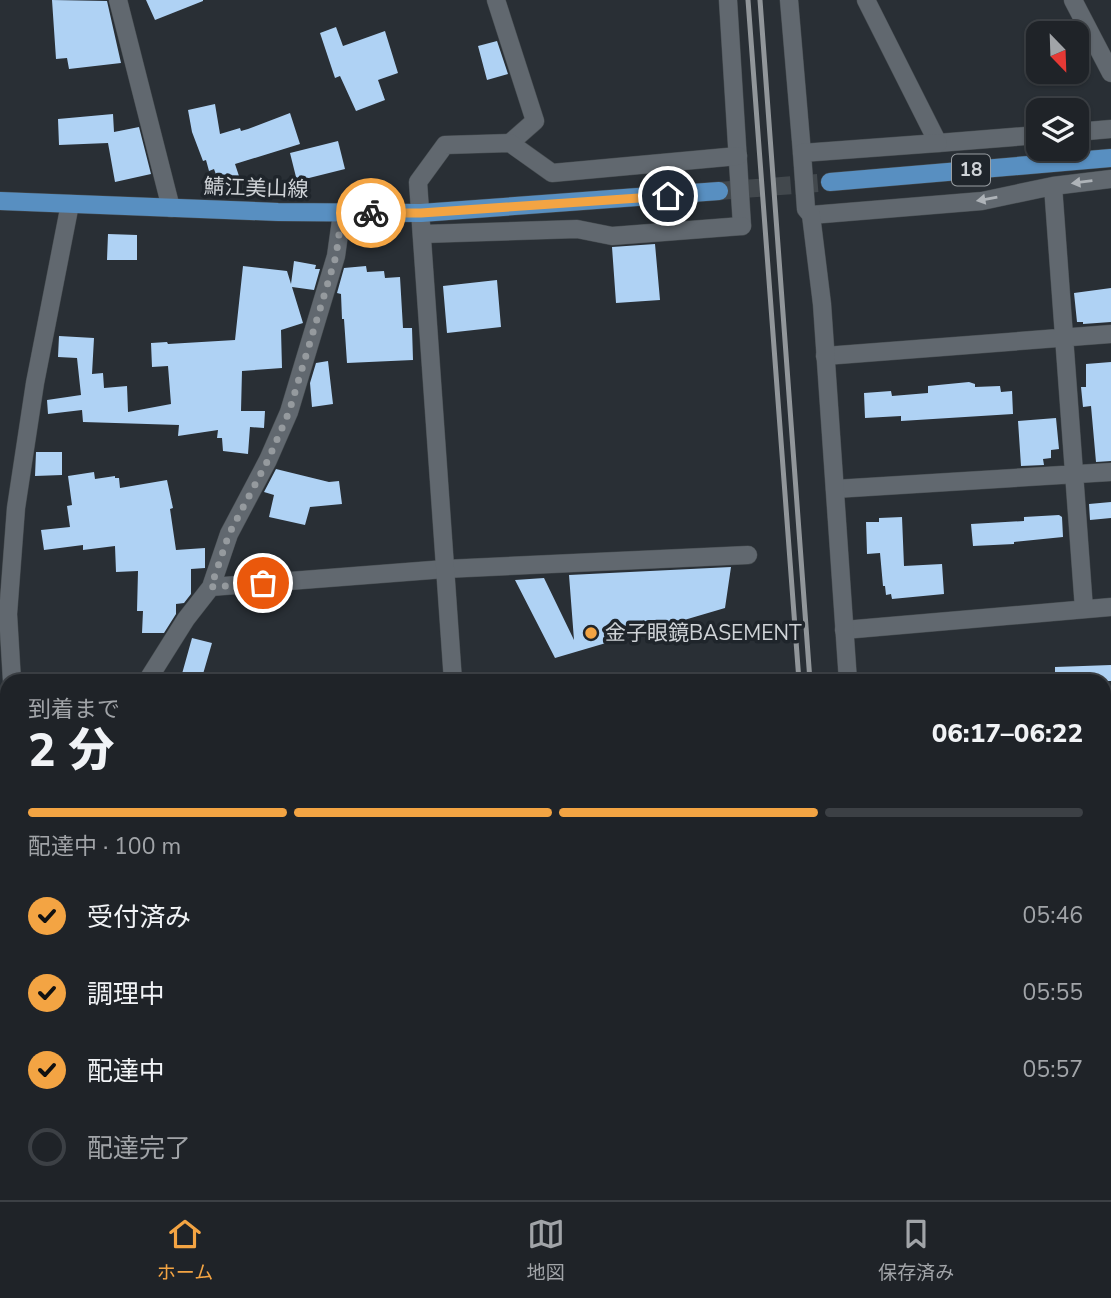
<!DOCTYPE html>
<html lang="ja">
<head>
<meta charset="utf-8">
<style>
  :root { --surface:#1f2328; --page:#272b30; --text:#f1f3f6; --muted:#a1a4a8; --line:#3c4045; --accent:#f3a443 }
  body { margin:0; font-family:"Nunito Sans","Noto Sans JP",sans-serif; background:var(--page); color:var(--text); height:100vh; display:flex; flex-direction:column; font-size:26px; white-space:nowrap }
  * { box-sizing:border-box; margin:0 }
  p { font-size:23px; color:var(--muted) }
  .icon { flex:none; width:38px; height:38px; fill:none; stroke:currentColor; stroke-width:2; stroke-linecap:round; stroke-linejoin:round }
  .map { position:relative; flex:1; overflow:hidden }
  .sheet { position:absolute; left:0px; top:674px; width:1111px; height:527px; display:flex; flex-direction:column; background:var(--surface); border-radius:21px 21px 0 0; box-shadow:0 2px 5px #0004,0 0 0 2px var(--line) }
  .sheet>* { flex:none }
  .needle { width:46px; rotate:157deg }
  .tools { position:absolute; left:1026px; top:21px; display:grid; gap:14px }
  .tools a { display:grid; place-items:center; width:63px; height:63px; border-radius:14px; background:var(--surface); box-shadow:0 2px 5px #0004,0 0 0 2px var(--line); font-size:35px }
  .pin { position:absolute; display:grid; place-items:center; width:60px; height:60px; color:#fff; margin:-30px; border:4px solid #fff; border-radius:50%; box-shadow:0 2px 7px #0007 }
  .courier { position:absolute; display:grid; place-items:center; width:70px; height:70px; margin:-35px; border:5px solid #f3a443; border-radius:50%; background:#fff; color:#222; box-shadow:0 2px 9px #0007 }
  .headline em { font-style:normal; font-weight:800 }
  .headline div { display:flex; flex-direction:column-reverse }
  .headline { display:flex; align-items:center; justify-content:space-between; height:119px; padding:0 28px }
  h1 { font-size:46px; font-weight:800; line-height:52px }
  .bar { display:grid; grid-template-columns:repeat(4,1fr); gap:10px 7px; align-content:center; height:84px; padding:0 28px }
  .bar i { height:9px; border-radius:5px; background:var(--line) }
  .bar .selected { background:var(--accent) }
  .bar p { grid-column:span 4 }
  ol { padding:0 28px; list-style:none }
  li { display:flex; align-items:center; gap:21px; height:77px }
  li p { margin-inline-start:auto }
  li .icon { padding:7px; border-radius:50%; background:var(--accent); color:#111; stroke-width:4 }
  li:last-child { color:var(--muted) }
  li i { width:38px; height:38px; border:4px solid var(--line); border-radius:50% }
  .menu { display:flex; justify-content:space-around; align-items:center; height:98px; border-top:2px solid var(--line); background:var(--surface); font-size:19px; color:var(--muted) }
  .menu a { display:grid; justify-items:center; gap:4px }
  .menu .selected { color:var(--accent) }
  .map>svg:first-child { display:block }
  .building { fill:#afd2f4 }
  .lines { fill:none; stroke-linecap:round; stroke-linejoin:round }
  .primary-tunnel { stroke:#42484d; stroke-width:18; stroke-dasharray:18 9; stroke-linecap:butt }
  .service-casing { stroke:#464c50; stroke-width:11 }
  .minor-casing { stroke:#464c50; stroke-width:19 }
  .tertiary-casing { stroke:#464c50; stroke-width:19 }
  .primary-casing { stroke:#464c50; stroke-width:19 }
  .service { stroke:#61686f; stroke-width:10 }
  .minor { stroke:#61686f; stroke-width:18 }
  .tertiary { stroke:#61686f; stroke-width:18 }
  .primary { stroke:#588fc1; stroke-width:18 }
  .rail { stroke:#91969a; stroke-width:5 }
  .oneway { fill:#aeb3b8 }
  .done { stroke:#959a9e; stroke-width:7; stroke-dasharray:0 12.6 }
  .route { stroke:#f3a443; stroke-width:9 }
  .poi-dot { fill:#f3a443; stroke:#1f252b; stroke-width:2.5 }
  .labels { text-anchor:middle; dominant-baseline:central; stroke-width:7; stroke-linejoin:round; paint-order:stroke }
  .shield { fill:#1f252b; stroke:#9a9fa3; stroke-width:2 }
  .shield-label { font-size:19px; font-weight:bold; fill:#cfd3d7 }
  .street-label { font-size:21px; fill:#cfd3d7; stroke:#1f252b }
  .poi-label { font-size:21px; fill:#cfd3d7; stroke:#1f252b; text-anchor:start }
</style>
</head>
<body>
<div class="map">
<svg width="1111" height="1200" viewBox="0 0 1111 1200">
  <rect width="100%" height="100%" fill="#292f35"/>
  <!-- building -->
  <path class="building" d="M52,0l55,1 14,62 -52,6 -2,-11 -11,1z
    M146,0h57v1l-48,19z
    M336,27l7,19 42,-15 13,42 -20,7 7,20 -29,11 -16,-35 -5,2 -15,-45z
    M497,41l11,33 -21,6 -9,-34z
    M215,104l5,30 20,-6 1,3 7,-2 42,-16 10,31 -65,20 4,12 -20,7 -5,-14 -5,2 -3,-11 -3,1 -11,-29 -4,-22z
    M113,114l1,18 25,-5 12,47 -36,8 -7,-39 -49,2 -1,-26z
    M338,141l7,28 -48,12 -7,-28z
    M108,234l29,1v25h-30z
    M655,244l5,56 -44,3 -4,-56z
    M294,261l22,4 -1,4h5l-6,21 -22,-3 11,36 -22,7 1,38 -40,3 -1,40h24l-1,17 -14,-1 -2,27 -25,-3 -1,-13h-5l1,-8 -40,6 1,-11 -96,-3 -1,-12 -34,4 -1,-14 34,-5 -4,-37 -19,-1 1,-21 35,2 -2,36 11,-1 1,15 23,-2 1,26 43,-8 -3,-38 -16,1 -1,-24 16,-1 1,2 67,-4 8,-74 44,5 4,13z
    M366,266l1,6 17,-1 1,7 15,-1 3,51h9l1,32 -66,3 -3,-44h-2l-1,-25 -4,-1 7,-25z
    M497,280l4,47 -54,6 -4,-47z
    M1111,288v34l-28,2v-2h-6l-3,-29z
    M328,361l5,43 -21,3 -2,-24 6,-20z
    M1111,362v99l-15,1 -5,-56 -8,1 -2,-20h5v-23z
    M969,382l6,2v3l25,-1 1,6 11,-1 1,23 -112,7v-5l-36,2 -1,-25 27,-2 1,5 36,-3v-7z
    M1056,418l3,31 -8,1v8l-8,1 1,6 -23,1 -3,-45z
    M36,452h26v23l-27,1z
    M276,469l53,13 10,-1 3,23 -32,3 -5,18 -36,-8 5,-22 -10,-3z
    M94,472l1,7 20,-3v2h4l1,10 47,-8 6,28 -3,1 6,41 29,-2v20l-14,1v25l-7,9 -8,1v10l-12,19h-22l1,-22h-6l1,-40 -22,1 -1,-26 -32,4v-5l-39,5 -3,-20 29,-3 -3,-21 5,-1 -4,-29z
    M1111,502v16l-21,2 -1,-16z
    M1059,515l3,2 1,20 -49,5v2l-41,2 -2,-22 53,-3v-4z
    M902,517l2,49 38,-2 2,30 -52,5 -1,-5 -5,1 -1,-9h-2l-3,-33 -13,1 -1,-32h13v-4z
    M731,567l-6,41 -170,50 -40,-78 29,-2 30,62 -5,-65z
    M192,638l20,5 -11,38h-21z
    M1111,665v16h-56v-14z"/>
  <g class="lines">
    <!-- primary-tunnel -->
    <path class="primary-tunnel" d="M719,191l111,-9"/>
    <!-- service casing -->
    <g class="service-casing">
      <path id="service" d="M885,1194v6"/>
    </g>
    <!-- minor casing -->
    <g class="minor-casing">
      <path id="minor" d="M118,0l53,208
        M496,0l39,121 -25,22
        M728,0l14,226
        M789,0l13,153
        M866,0l72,143 100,-8
        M1073,0l38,73
        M1076,132l35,-3
        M1053,186l31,423
        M811,215l171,-14 71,-15 58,-7
        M825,356l286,-22
        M835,489l276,-17
        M211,587l234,-18 303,-14
        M844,630l267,-23
        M12,681l-4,-67 8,-106 19,-125 35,-179
        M147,681l39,-62 25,-32 18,-53 39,-74 21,-48 47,-156 6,-43
        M0,784l7,-1
        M0,962l7,-4
        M104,1194v6"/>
    </g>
    <!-- tertiary casing -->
    <g class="tertiary-casing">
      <path id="tertiary" d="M423,234l154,-5 35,7 130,-10
        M453,681l-35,-499 27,-37 65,-2 42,30 186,-17
        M848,681l-26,-377 -11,-89 -5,-6 -4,-56 136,-10
        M489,1194l1,6"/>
    </g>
    <!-- primary casing -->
    <g class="primary-casing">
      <path id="primary" d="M830,182l281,-24
        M0,201l278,11 143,1 298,-22"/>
    </g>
    <!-- service -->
    <use href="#service" class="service"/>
    <!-- minor -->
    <use href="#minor" class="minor"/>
    <!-- tertiary -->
    <use href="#tertiary" class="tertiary"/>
    <!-- primary -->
    <use href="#primary" class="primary"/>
    <!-- rail -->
    <path class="rail" d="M748,0l51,681
      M760,0l50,681
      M836,1194v6
      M850,1194v6"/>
  </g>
  <!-- one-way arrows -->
  <defs><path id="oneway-solid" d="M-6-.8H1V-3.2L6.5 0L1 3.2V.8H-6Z" transform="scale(1.75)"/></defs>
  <g class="oneway">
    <use href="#oneway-solid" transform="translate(1082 182) rotate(173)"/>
    <use href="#oneway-solid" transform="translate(987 199) rotate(170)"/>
  </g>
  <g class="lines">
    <!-- done -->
    <path class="done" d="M263,583l-52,4 18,-53 39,-74 21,-48 47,-156 6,-43h29"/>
    <!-- route -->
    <path class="route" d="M371,213h50l247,-17"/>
  </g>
  <!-- markers -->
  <circle class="poi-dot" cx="591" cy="633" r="7"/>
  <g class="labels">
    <!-- shield labels -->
    <rect class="shield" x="952" y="154.5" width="38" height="31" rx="5"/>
    <g class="shield-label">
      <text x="971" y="170">18</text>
    </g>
    <!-- street labels -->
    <g class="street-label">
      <text transform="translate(256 188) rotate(2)">鯖江美山線</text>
    </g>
    <!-- poi labels -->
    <g class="poi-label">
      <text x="605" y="633">金子眼鏡BASEMENT</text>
    </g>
  </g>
</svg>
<div class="tools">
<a><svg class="needle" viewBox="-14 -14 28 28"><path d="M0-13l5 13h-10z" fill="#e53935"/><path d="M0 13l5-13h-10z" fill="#a1a4a8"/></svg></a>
<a><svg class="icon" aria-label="layers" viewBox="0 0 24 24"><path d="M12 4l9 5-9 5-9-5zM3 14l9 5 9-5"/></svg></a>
</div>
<div class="pin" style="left:263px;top:583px;background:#ea580c"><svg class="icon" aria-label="bag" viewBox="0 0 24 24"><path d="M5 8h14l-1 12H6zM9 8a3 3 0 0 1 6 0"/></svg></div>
<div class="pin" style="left:668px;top:196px;background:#1f2937"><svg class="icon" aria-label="home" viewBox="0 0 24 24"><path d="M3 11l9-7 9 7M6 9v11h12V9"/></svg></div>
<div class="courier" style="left:371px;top:213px"><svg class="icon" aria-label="bike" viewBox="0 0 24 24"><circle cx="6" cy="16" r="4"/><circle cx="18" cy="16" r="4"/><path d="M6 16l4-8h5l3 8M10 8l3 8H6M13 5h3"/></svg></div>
<section class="sheet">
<div class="headline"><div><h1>2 分</h1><p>到着まで</p></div><em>06:17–06:22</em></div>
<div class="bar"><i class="selected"></i><i class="selected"></i><i class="selected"></i><i></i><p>配達中 · 100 m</p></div>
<ol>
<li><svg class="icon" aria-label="check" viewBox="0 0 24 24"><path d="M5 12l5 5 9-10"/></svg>受付済み<p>05:46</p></li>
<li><svg class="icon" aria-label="check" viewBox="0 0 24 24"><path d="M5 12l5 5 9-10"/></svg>調理中<p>05:55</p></li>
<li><svg class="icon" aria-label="check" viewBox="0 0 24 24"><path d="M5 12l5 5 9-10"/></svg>配達中<p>05:57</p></li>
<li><i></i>配達完了</li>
</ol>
</section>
</div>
<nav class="menu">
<a class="selected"><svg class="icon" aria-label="home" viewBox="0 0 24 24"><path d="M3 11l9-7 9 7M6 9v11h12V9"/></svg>ホーム</a>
<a><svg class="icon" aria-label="map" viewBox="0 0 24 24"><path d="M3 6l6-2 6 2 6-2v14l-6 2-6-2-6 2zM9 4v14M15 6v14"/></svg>地図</a>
<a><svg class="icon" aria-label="saved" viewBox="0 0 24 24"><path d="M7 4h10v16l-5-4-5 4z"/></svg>保存済み</a>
</nav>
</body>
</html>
